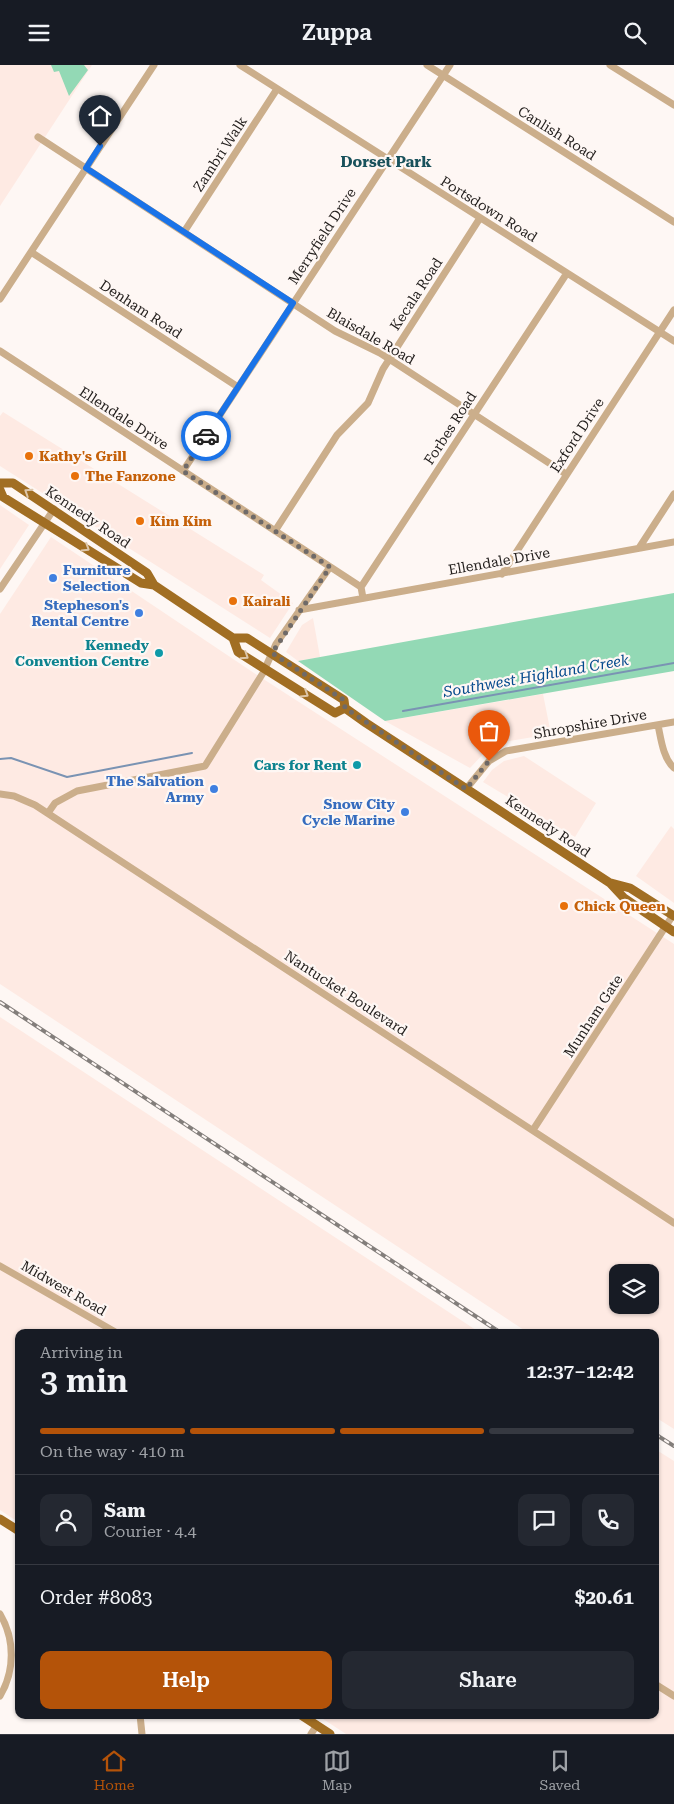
<!DOCTYPE html>
<html lang="en">
<head>
<meta charset="utf-8">
<style>
  :root { --surface:#171b24; --page:#242831; --text:#f1f3f6; --muted:#9ea1a6; --line:#363941; --accent:#b45309 }
  body { margin:0; font-family:"Roboto Serif",serif; background:var(--page); color:var(--text); height:100vh; display:flex; flex-direction:column; font-size:19px; white-space:nowrap }
  * { box-sizing:border-box; margin:0 }
  p { font-size:16px; color:var(--muted) }
  .icon { flex:none; width:28px; height:28px; fill:none; stroke:currentColor; stroke-width:2; stroke-linecap:round; stroke-linejoin:round }
  .map { position:relative; flex:1; overflow:hidden }
  .side { position:absolute; left:15px; top:1264px; width:644px; height:390px; display:flex; flex-direction:column; background:var(--surface); border-radius:10px; box-shadow:0 1px 4px #0004 }
  .side>* { flex:none }
  .buttons { position:absolute; left:609px; top:1199px; display:grid; gap:10px }
  .buttons a { display:grid; place-items:center; width:50px; height:50px; border-radius:10px; background:var(--surface); box-shadow:0 1px 4px #0004; font-size:25px }
  .pin { position:absolute; display:grid; place-items:center; width:42px; height:42px; color:#fff; margin:-51px -21px; border-radius:50% 50% 50% 0; rotate:-45deg; box-shadow:0 0 5px #0007 }
  .pin .icon { rotate:45deg }
  .courier { position:absolute; display:grid; place-items:center; width:50px; height:50px; margin:-25px; border:4px solid #1a73e8; border-radius:50%; background:#fff; color:#222; box-shadow:0 1px 6px #0007 }
  .headline em { font-style:normal; font-weight:600 }
  .headline div { display:flex; flex-direction:column-reverse }
  .headline { display:flex; align-items:center; justify-content:space-between; height:85px; padding:0 25px }
  h1 { font-size:32px; font-weight:600; line-height:38px }
  .bar { display:grid; grid-template-columns:repeat(4,1fr); gap:8px 5px; align-content:center; height:60px; padding:0 25px }
  .bar i { height:6px; border-radius:4px; background:var(--line) }
  .bar .active { background:var(--accent) }
  .bar p { grid-column:span 4 }
  .line { display:flex; align-items:center; gap:12px; padding:0 25px; border-top:1px solid var(--line) }
  .line div { flex:1 }
  .round { display:grid; place-items:center; flex:none; width:52px; height:52px; border-radius:10px; background:var(--page) }
  .action { display:flex; gap:10px; margin-top:auto; padding:10px 25px }
  .action a { flex:1; height:58px; border-radius:10px; background:var(--accent); color:#fff; font-size:20px; font-weight:600; line-height:58px; text-align:center }
  .action a+a { background:var(--page); color:var(--text) }
  header { display:flex; justify-content:space-between; align-items:center; height:65px; padding:0 25px; background:var(--surface); font-size:22px; font-weight:600 }
  .menu { display:flex; justify-content:space-around; align-items:center; height:70px; border-top:1px solid var(--line); background:var(--surface); font-size:14px; color:var(--muted) }
  .menu a { display:grid; justify-items:center; gap:2px }
  .menu .active { color:var(--accent) }
  .map>svg:first-child { display:block }
  .built { fill:#feeae3; fill-rule:evenodd }
  .green { fill:#93d9b5 }
  .lines { fill:none; stroke-linecap:round; stroke-linejoin:round }
  .stream { stroke:#7a93b3; stroke-width:2 }
  .minor { stroke:#cbae8b; stroke-width:7 }
  .major { stroke:#a16e23; stroke-width:9 }
  .rail-casing { stroke:#837e7b; stroke-width:4 }
  .rail { stroke:#fef7f4; stroke-width:2; stroke-dasharray:5.5; stroke-linecap:butt }
  .oneway { stroke:#ddc7ab }
  .done { stroke:#6f6a68; stroke-width:5; stroke-dasharray:0 9 }
  .route { stroke:#1a73e8; stroke-width:6 }
  .food-dot { fill:#e8710a; stroke:#fef7f4; stroke-width:2 }
  .shop-dot { fill:#3f7fe0; stroke:#fef7f4; stroke-width:2 }
  .culture-dot { fill:#0f9aa8; stroke:#fef7f4; stroke-width:2 }
  .labels { text-anchor:middle; dominant-baseline:central; stroke-width:4.5; stroke-linejoin:round; paint-order:stroke }
  .street-label { font-size:14px; fill:#221e1c; stroke:#fef7f4 }
  .food-label { font-size:14px; font-weight:bold; fill:#c56008; stroke:#fef7f4; text-anchor:start }
  .shop-label { font-size:14px; font-weight:bold; fill:#366cbe; stroke:#fef7f4; text-anchor:end }
  .culture-label { font-size:14px; font-weight:bold; fill:#0d838f; stroke:#fef7f4; text-anchor:end }
  .neighbourhood-label { font-size:15px; font-weight:bold; fill:#18515b; stroke:#fef7f4 }
  .water-label { font-size:15px; font-style:italic; fill:#04498c; stroke:#fef7f4 }
</style>
</head>
<body>
<header><svg class="icon" aria-label="menu" viewBox="0 0 24 24"><path d="M4 6h16M4 12h16M4 18h16"/></svg>Zuppa<svg class="icon" aria-label="search" viewBox="0 0 24 24"><circle cx="10" cy="10" r="6"/><path d="M15 15l6 6"/></svg></header>
<div class="map">
<svg width="674" height="1669" viewBox="0 0 674 1669">
  <rect width="100%" height="100%" fill="#fef7f4"/>
  <!-- built -->
  <path class="built" d="M0,0h92l-92,141z
    M3,347l261,163 -3,5 32,23 -23,35 -270,-172v-50z
    M0,440l29,20 -29,44z
    M51,472l203,136 420,271v485l-19,-12v-84l-128,-1 -527,-348v-370zM618,1208h32v32h-32z
    M313,553l7,39 -22,4 -12,-9 16,-27z
    M543,629l8,40 -47,8 -19,10 -15,16 -85,-47z
    M524,691l72,47 -21,34 -92,-55 9,-12 12,-9z
    M671,761l3,3v74l-38,-27z
    M0,952l479,315 -460,1v189l-7,-4 -12,-8z
    M655,1384l19,12v273h-328l-29,-19h338z"/>
  <!-- green -->
  <path class="green" d="M51,0h33l4,5 -19,26 -10,-25 -5,1z
    M674,528v78l-289,50 -87,-60z"/>
  <g class="lines">
    <!-- stream -->
    <path class="stream" d="M403,646l271,-48
      M0,694l11,-1 56,19 125,-24"/>
    <!-- minor -->
    <path class="minor" d="M240,0l434,276
      M427,0l247,157
      M610,0l64,40
      M38,72l297,194 45,22 186,121
      M184,167l93,-143
      M31,187l207,135
      M0,234l154,-234
      M0,286l361,236
      M183,406l267,-406
      M275,466l62,-96 31,-32 15,-34 97,-151
      M639,483l35,-54
      M502,509l172,-264
      M0,524l54,-80
      M363,533l-2,-11 206,-314
      M299,545l375,-68
      M658,660c3,14 5,33 16,43
      M466,724l23,-28 17,-10 168,-29
      M0,729l14,2 21,9 639,418
      M48,748l7,-10 22,-12 128,-25 58,-93 13,-29 54,-77
      M533,1065l140,-215
      M0,1201l117,67
      M0,1549c15,25 15,57 0,82
      M655,1619l19,12
      M140,1650l2,19
      M311,1669l6,-9"/>
    <!-- major -->
    <path class="major" d="M0,418h13l134,90 7,12
      M0,425l3,7 138,86 13,2 79,53h14l97,62 1,8 21,15 244,160 14,15 50,34
      M233,573l5,14 97,61 10,-5
      M611,818l19,5 44,28
      M0,1454l19,12
      M301,1650l29,19"/>
    <!-- rail casing -->
    <g class="rail-casing">
      <path id="rail" d="M0,937l501,331
        M655,1369l19,12"/>
    </g>
    <!-- rail -->
    <use href="#rail" class="rail"/>
  </g>
  <!-- one-way arrows -->
  <defs><path id="oneway-chevron" d="M-2-3.5L2.5 0L-2 3.5" fill="none" stroke-width="1.6" stroke-linecap="round" stroke-linejoin="round" transform="scale(1.25)"/></defs>
  <g class="oneway">
    <use href="#oneway-chevron" transform="translate(28 427) rotate(-147)"/>
    <use href="#oneway-chevron" transform="translate(86 483) rotate(32)"/>
    <use href="#oneway-chevron" transform="translate(245 591) rotate(33)"/>
    <use href="#oneway-chevron" transform="translate(305 629) rotate(32)"/>
  </g>
  <g class="lines">
    <!-- done -->
    <path class="done" d="M206,371l-23,35 147,96 -58,86 72,47 1,8 121,81 23,-28"/>
    <!-- route -->
    <path class="route" d="M100,81l-14,22 207,135 -87,133"/>
  </g>
  <!-- markers -->
  <g class="food-dot">
    <circle cx="29" cy="391" r="5"/>
    <circle cx="75" cy="411" r="5"/>
    <circle cx="140" cy="456" r="5"/>
    <circle cx="233" cy="536" r="5"/>
    <circle cx="564" cy="841" r="5"/>
  </g>
  <g class="shop-dot">
    <circle cx="53" cy="513" r="5"/>
    <circle cx="139" cy="548" r="5"/>
    <circle cx="214" cy="724" r="5"/>
    <circle cx="405" cy="747" r="5"/>
  </g>
  <g class="culture-dot">
    <circle cx="159" cy="588" r="5"/>
    <circle cx="357" cy="700" r="5"/>
  </g>
  <g class="labels">
    <!-- street labels -->
    <g class="street-label">
      <text transform="translate(557 68) rotate(32)">Canlish Road</text>
      <text transform="translate(220 89) rotate(-57)">Zambri Walk</text>
      <text transform="translate(489 144) rotate(32)">Portsdown Road</text>
      <text transform="translate(322 171) rotate(-57)">Merryfield Drive</text>
      <text transform="translate(416 229) rotate(-57)">Kecala Road</text>
      <text transform="translate(141 244) rotate(33)">Denham Road</text>
      <text transform="translate(371 271) rotate(30)">Blaisdale Road</text>
      <text transform="translate(124 353) rotate(33)">Ellendale Drive</text>
      <text transform="translate(450 363) rotate(-57)">Forbes Road</text>
      <text transform="translate(577 370) rotate(-57)">Exford Drive</text>
      <text transform="translate(88 452) rotate(34)">Kennedy Road</text>
      <text transform="translate(499 496) rotate(-10)">Ellendale Drive</text>
      <text transform="translate(590 659) rotate(-10)">Shropshire Drive</text>
      <text transform="translate(548 761) rotate(34)">Kennedy Road</text>
      <text transform="translate(346 928) rotate(33)">Nantucket Boulevard</text>
      <text transform="translate(593 951) rotate(-57)">Munham Gate</text>
      <text transform="translate(64 1223) rotate(30)">Midwest Road</text>
    </g>
    <!-- food labels -->
    <g class="food-label">
      <text x="39" y="391">Kathy's Grill</text>
      <text x="85" y="411">The Fanzone</text>
      <text x="150" y="456">Kim Kim</text>
      <text x="243" y="536">Kairali</text>
      <text x="574" y="841">Chick Queen</text>
    </g>
    <!-- shop labels -->
    <g class="shop-label">
      <text x="63" y="505" text-anchor="start">Furniture<tspan x="63" dy="16">Selection</tspan></text>
      <text x="129" y="540">Stepheson's<tspan x="129" dy="16">Rental Centre</tspan></text>
      <text x="204" y="716">The Salvation<tspan x="204" dy="16">Army</tspan></text>
      <text x="395" y="739">Snow City<tspan x="395" dy="16">Cycle Marine</tspan></text>
    </g>
    <!-- culture labels -->
    <g class="culture-label">
      <text x="149" y="580">Kennedy<tspan x="149" dy="16">Convention Centre</tspan></text>
      <text x="347" y="700">Cars for Rent</text>
    </g>
    <!-- neighbourhood labels -->
    <g class="neighbourhood-label">
      <text x="386" y="97">Dorset Park</text>
    </g>
    <!-- water labels -->
    <g class="water-label">
      <text transform="translate(536 611) rotate(-10)">Southwest Highland Creek</text>
    </g>
  </g>
</svg>
<div class="buttons">
<a><svg class="icon" aria-label="layers" viewBox="0 0 24 24"><path d="M12 4l9 5-9 5-9-5zM3 14l9 5 9-5"/></svg></a>
</div>
<div class="pin" style="left:489px;top:696px;background:#ea580c"><svg class="icon" aria-label="bag" viewBox="0 0 24 24"><path d="M5 8h14l-1 12H6zM9 8a3 3 0 0 1 6 0"/></svg></div>
<div class="pin" style="left:100px;top:81px;background:#1f2937"><svg class="icon" aria-label="home" viewBox="0 0 24 24"><path d="M3 11l9-7 9 7M6 9v11h12V9"/></svg></div>
<div class="courier" style="left:206px;top:371px"><svg class="icon" aria-label="car" viewBox="0 0 24 24"><path d="M5 17H2v-5l4-1 3-4h7l3 4 3 1v5h-3M9 17h6M6 11h13"/><circle cx="7" cy="17" r="2"/><circle cx="17" cy="17" r="2"/></svg></div>
<section class="side">
<div class="headline"><div><h1>3 min</h1><p>Arriving in</p></div><em>12:37–12:42</em></div>
<div class="bar"><i class="active"></i><i class="active"></i><i class="active"></i><i></i><p>On the way · 410 m</p></div>
<div class="line" style="height:90px"><a class="round"><svg class="icon" aria-label="person" viewBox="0 0 24 24"><circle cx="12" cy="8" r="4"/><path d="M4 21q1-7 8-7t8 7"/></svg></a><div><b>Sam</b><p>Courier · 4.4</p></div><a class="round"><svg class="icon" aria-label="chat" viewBox="0 0 24 24"><path d="M4 5h16v11H9l-5 4z"/></svg></a><a class="round"><svg class="icon" aria-label="phone" viewBox="0 0 24 24"><path d="M5 4h4l2 5-3 2q2 4 5 5l2-3 5 2v4C11 20 4 13 5 4z"/></svg></a></div>
<div class="line" style="height:65px"><div>Order #8083</div><b>$20.61</b></div>
<div class="action"><a>Help</a><a>Share</a></div>
</section>
</div>
<nav class="menu">
<a class="active"><svg class="icon" aria-label="home" viewBox="0 0 24 24"><path d="M3 11l9-7 9 7M6 9v11h12V9"/></svg>Home</a>
<a><svg class="icon" aria-label="map" viewBox="0 0 24 24"><path d="M3 6l6-2 6 2 6-2v14l-6 2-6-2-6 2zM9 4v14M15 6v14"/></svg>Map</a>
<a><svg class="icon" aria-label="saved" viewBox="0 0 24 24"><path d="M7 4h10v16l-5-4-5 4z"/></svg>Saved</a>
</nav>
</body>
</html>
